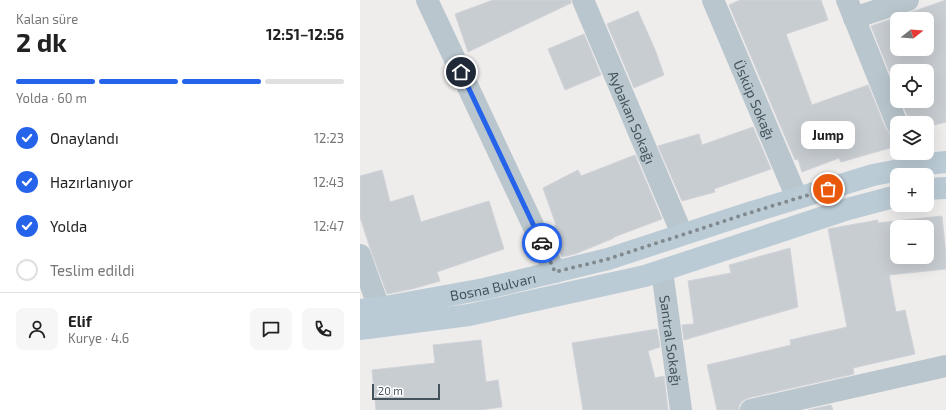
<!DOCTYPE html>
<html lang="tr">
<head>
<meta charset="utf-8">
<style>
  :root { --surface:#fff; --page:#f6f6f6; --text:#222; --muted:#767676; --line:#e0e0e0; --accent:#2563eb }
  body { margin:0; font-family:"Exo 2",sans-serif; background:var(--page); color:var(--text); height:100vh; display:flex; flex-direction:column; font-size:15px; white-space:nowrap }
  * { box-sizing:border-box; margin:0 }
  p { font-size:13px; color:var(--muted) }
  .icon { flex:none; width:22px; height:22px; fill:none; stroke:currentColor; stroke-width:2; stroke-linecap:round; stroke-linejoin:round }
  .map { position:relative; flex:1; overflow:hidden }
  .panel { display:flex; flex-direction:column; background:var(--surface); width:360px }
  .panel>* { flex:none }
  .needle { width:26px; rotate:73deg }
  .tools { position:absolute; left:530px; top:12px; display:grid; gap:8px }
  .tools a { display:grid; place-items:center; width:44px; height:44px; border-radius:8px; background:var(--surface); box-shadow:0 4px 16px #0002; font-size:20px }
  .scale { position:absolute; left:12px; bottom:10px; width:68px; box-sizing:border-box; padding-left:4px; border:2px solid #44535b; border-top:0; font-size:11px; line-height:14px; white-space:nowrap; color:#44535b; -webkit-text-stroke:3px #fff; paint-order:stroke }
  .pin { position:absolute; display:grid; place-items:center; width:34px; height:34px; color:#fff; margin:-17px; border:2px solid #fff; border-radius:50%; box-shadow:0 1px 4px #0007 }
  .courier { position:absolute; display:grid; place-items:center; width:40px; height:40px; margin:-20px; border:3px solid #2563eb; border-radius:50%; background:#fff; color:#222; box-shadow:0 1px 5px #0007 }
  .bubble { position:absolute; height:28px; border-radius:8px; background:var(--surface); box-shadow:0 4px 16px #0002; font-size:13px; font-weight:700; line-height:28px; text-align:center }
  .summary em { font-style:normal; font-weight:700 }
  .summary div { display:flex; flex-direction:column-reverse }
  .summary { display:flex; align-items:center; justify-content:space-between; height:68px; padding:0 16px }
  h1 { font-size:26px; font-weight:700; line-height:30px }
  .bar { display:grid; grid-template-columns:repeat(4,1fr); gap:6px 4px; align-content:center; height:48px; padding:0 16px }
  .bar i { height:5px; border-radius:3px; background:var(--line) }
  .bar .current { background:var(--accent) }
  .bar p { grid-column:span 4 }
  .line { display:flex; align-items:center; gap:10px; padding:0 16px; border-top:1px solid var(--line) }
  .line div { flex:1 }
  .round { display:grid; place-items:center; flex:none; width:42px; height:42px; border-radius:8px; background:var(--page) }
  ol { padding:0 16px; list-style:none }
  li { display:flex; align-items:center; gap:12px; height:44px }
  li p { margin-inline-start:auto }
  li .icon { padding:4px; border-radius:50%; background:var(--accent); color:#fff; stroke-width:4 }
  li:last-child { color:var(--muted) }
  li i { width:22px; height:22px; border:2px solid var(--line); border-radius:50% }
  main { display:flex; flex:1; min-height:0 }
  .map>svg:first-child { display:block }
  .building { fill:#c8cdd2; stroke:#d0d3d8; fill-rule:evenodd }
  .lines { fill:none; stroke-linecap:round; stroke-linejoin:round }
  .minor { stroke:#b9c6cd; stroke-width:22 }
  .secondary { stroke:#bbcbd5; stroke-width:22 }
  .done { stroke:#80898e; stroke-width:4; stroke-dasharray:0 7.2 }
  .route { stroke:#2563eb; stroke-width:5 }
  .labels { text-anchor:middle; dominant-baseline:central; stroke-width:3.5; stroke-linejoin:round; paint-order:stroke }
  .street-label { font-size:14px; fill:#44535b; stroke:#fff }
</style>
</head>
<body>
<main>
<section class="panel">
<div class="summary"><div><h1>2 dk</h1><p>Kalan süre</p></div><em>12:51–12:56</em></div>
<div class="bar"><i class="current"></i><i class="current"></i><i class="current"></i><i></i><p>Yolda · 60 m</p></div>
<ol>
<li><svg class="icon" aria-label="check" viewBox="0 0 24 24"><path d="M5 12l5 5 9-10"/></svg>Onaylandı<p>12:23</p></li>
<li><svg class="icon" aria-label="check" viewBox="0 0 24 24"><path d="M5 12l5 5 9-10"/></svg>Hazırlanıyor<p>12:43</p></li>
<li><svg class="icon" aria-label="check" viewBox="0 0 24 24"><path d="M5 12l5 5 9-10"/></svg>Yolda<p>12:47</p></li>
<li><i></i>Teslim edildi</li>
</ol>
<div class="line" style="height:72px"><a class="round"><svg class="icon" aria-label="person" viewBox="0 0 24 24"><circle cx="12" cy="8" r="4"/><path d="M4 21q1-7 8-7t8 7"/></svg></a><div><b>Elif</b><p>Kurye · 4.6</p></div><a class="round"><svg class="icon" aria-label="chat" viewBox="0 0 24 24"><path d="M4 5h16v11H9l-5 4z"/></svg></a><a class="round"><svg class="icon" aria-label="phone" viewBox="0 0 24 24"><path d="M5 4h4l2 5-3 2q2 4 5 5l2-3 5 2v4C11 20 4 13 5 4z"/></svg></a></div>
</section>
<div class="map">
<svg width="586" height="410" viewBox="0 0 586 410">
  <rect width="100%" height="100%" fill="#efecec"/>
  <!-- building -->
  <path class="building" d="M133,0h78v3l-103,49 -13,-38z
    M380,0h81l7,20 -42,14 26,71 56,-20 18,44 4,5 7,2v10l-56,16 -2,-4 -37,14 -4,-13 -3,1 -66,-155z
    M586,0v122l-19,5v-4h-18v-4l-8,-18h26v-30h-30v20l-26,-65zM537,19h30v30h-30z
    M278,11l18,41 8,23 -30,13 -27,-64z
    M224,34l17,41 -36,15 -17,-41z
    M393,127l18,42 -57,20 1,3 -33,9 -24,-55 41,-12 3,11z
    M275,155l27,64 -48,18v1l-39,16 -13,3 -13,-27 7,-5 -13,-37 35,-18 3,6z
    M22,170l8,32 23,-7 8,27 68,-21 15,48 -67,23 3,9 -28,8 -25,5 -17,-46 -10,-31v-41z
    M582,216l4,40v13l-57,6 7,37 9,-2 10,44 -62,14 1,6 -106,24 -6,3 -3,5v4h-22l-10,-45 84,-20 -1,-5 57,-13 -19,-98 50,-9v3zM537,227h30v30h-30z
    M430,248l8,59 -114,33 -2,-15 12,-1 -6,-43 43,-8 -2,-8z
    M297,329l3,18 -12,4 7,27 9,-2 4,34h-85l-11,-67z
    M121,340l5,42 12,-2 4,27 -22,3h-104l-4,-40 63,-7 -2,-18z
    M471,405l2,5h-25z"/>
  <g class="lines">
    <!-- minor -->
    <g class="minor">
      <path d="M67,0l128,272"/>
      <path id="s1" d="M223,0l99,234"/>
      <path id="s2" d="M353,0l84,198"/>
      <path d="M487,0l50,124"/>
      <path d="M494,18l54,-18"/>
      <path d="M549,153l5,14"/>
      <path d="M0,255l19,53"/>
      <path id="s3" d="M302,271l19,139"/>
      <path d="M391,410l195,-44"/>
    </g>
    <!-- secondary -->
    <g class="secondary">
      <path d="M567,189l19,-1"/>
      <path id="s4" d="M0,310l19,-2 105,-19 124,-30 141,-46 124,-38 63,-12 10,-1"/>
      <path d="M0,329l109,-14 176,-39 203,-67 49,-13"/>
    </g>
  </g>
  <g class="lines">
    <!-- done -->
    <path class="done" d="M182,243l13,29 53,-13 141,-46 79,-24"/>
    <!-- route -->
    <path class="route" d="M101,72l81,171"/>
  </g>
  <g class="labels">
    <!-- street labels -->
    <g class="street-label">
      <text stroke="none"><textPath href="#s2" startOffset="108">Üsküp Sokağı</textPath></text>
      <text stroke="none"><textPath href="#s1" startOffset="127">Aybakan Sokağı</textPath></text>
      <text stroke="none"><textPath href="#s4" startOffset="135">Bosna Bulvarı</textPath></text>
      <text stroke="none"><textPath href="#s3" startOffset="70">Santral Sokağı</textPath></text>
    </g>
  </g>
</svg>
<div class="tools">
<a><svg class="needle" viewBox="-14 -14 28 28"><path d="M0-13l5 13h-10z" fill="#e53935"/><path d="M0 13l5-13h-10z" fill="#767676"/></svg></a>
<a><svg class="icon" aria-label="locate" viewBox="0 0 24 24"><circle cx="12" cy="12" r="6"/><path d="M12 2v4M12 18v4M2 12h4M18 12h4"/></svg></a>
<a><svg class="icon" aria-label="layers" viewBox="0 0 24 24"><path d="M12 4l9 5-9 5-9-5zM3 14l9 5 9-5"/></svg></a>
<a>+</a>
<a>−</a>
</div>
<div class="scale">20 m</div>
<div class="pin" style="left:468px;top:189px;background:#ea580c"><svg class="icon" aria-label="bag" viewBox="0 0 24 24"><path d="M5 8h14l-1 12H6zM9 8a3 3 0 0 1 6 0"/></svg></div>
<div class="pin" style="left:101px;top:72px;background:#1f2937"><svg class="icon" aria-label="home" viewBox="0 0 24 24"><path d="M3 11l9-7 9 7M6 9v11h12V9"/></svg></div>
<div class="courier" style="left:182px;top:243px"><svg class="icon" aria-label="car" viewBox="0 0 24 24"><path d="M5 17H2v-5l4-1 3-4h7l3 4 3 1v5h-3M9 17h6M6 11h13"/><circle cx="7" cy="17" r="2"/><circle cx="17" cy="17" r="2"/></svg></div>
<div class="bubble" style="left:441px;top:121px;width:54px">Jump</div>
</div>
</main>
</body>
</html>
